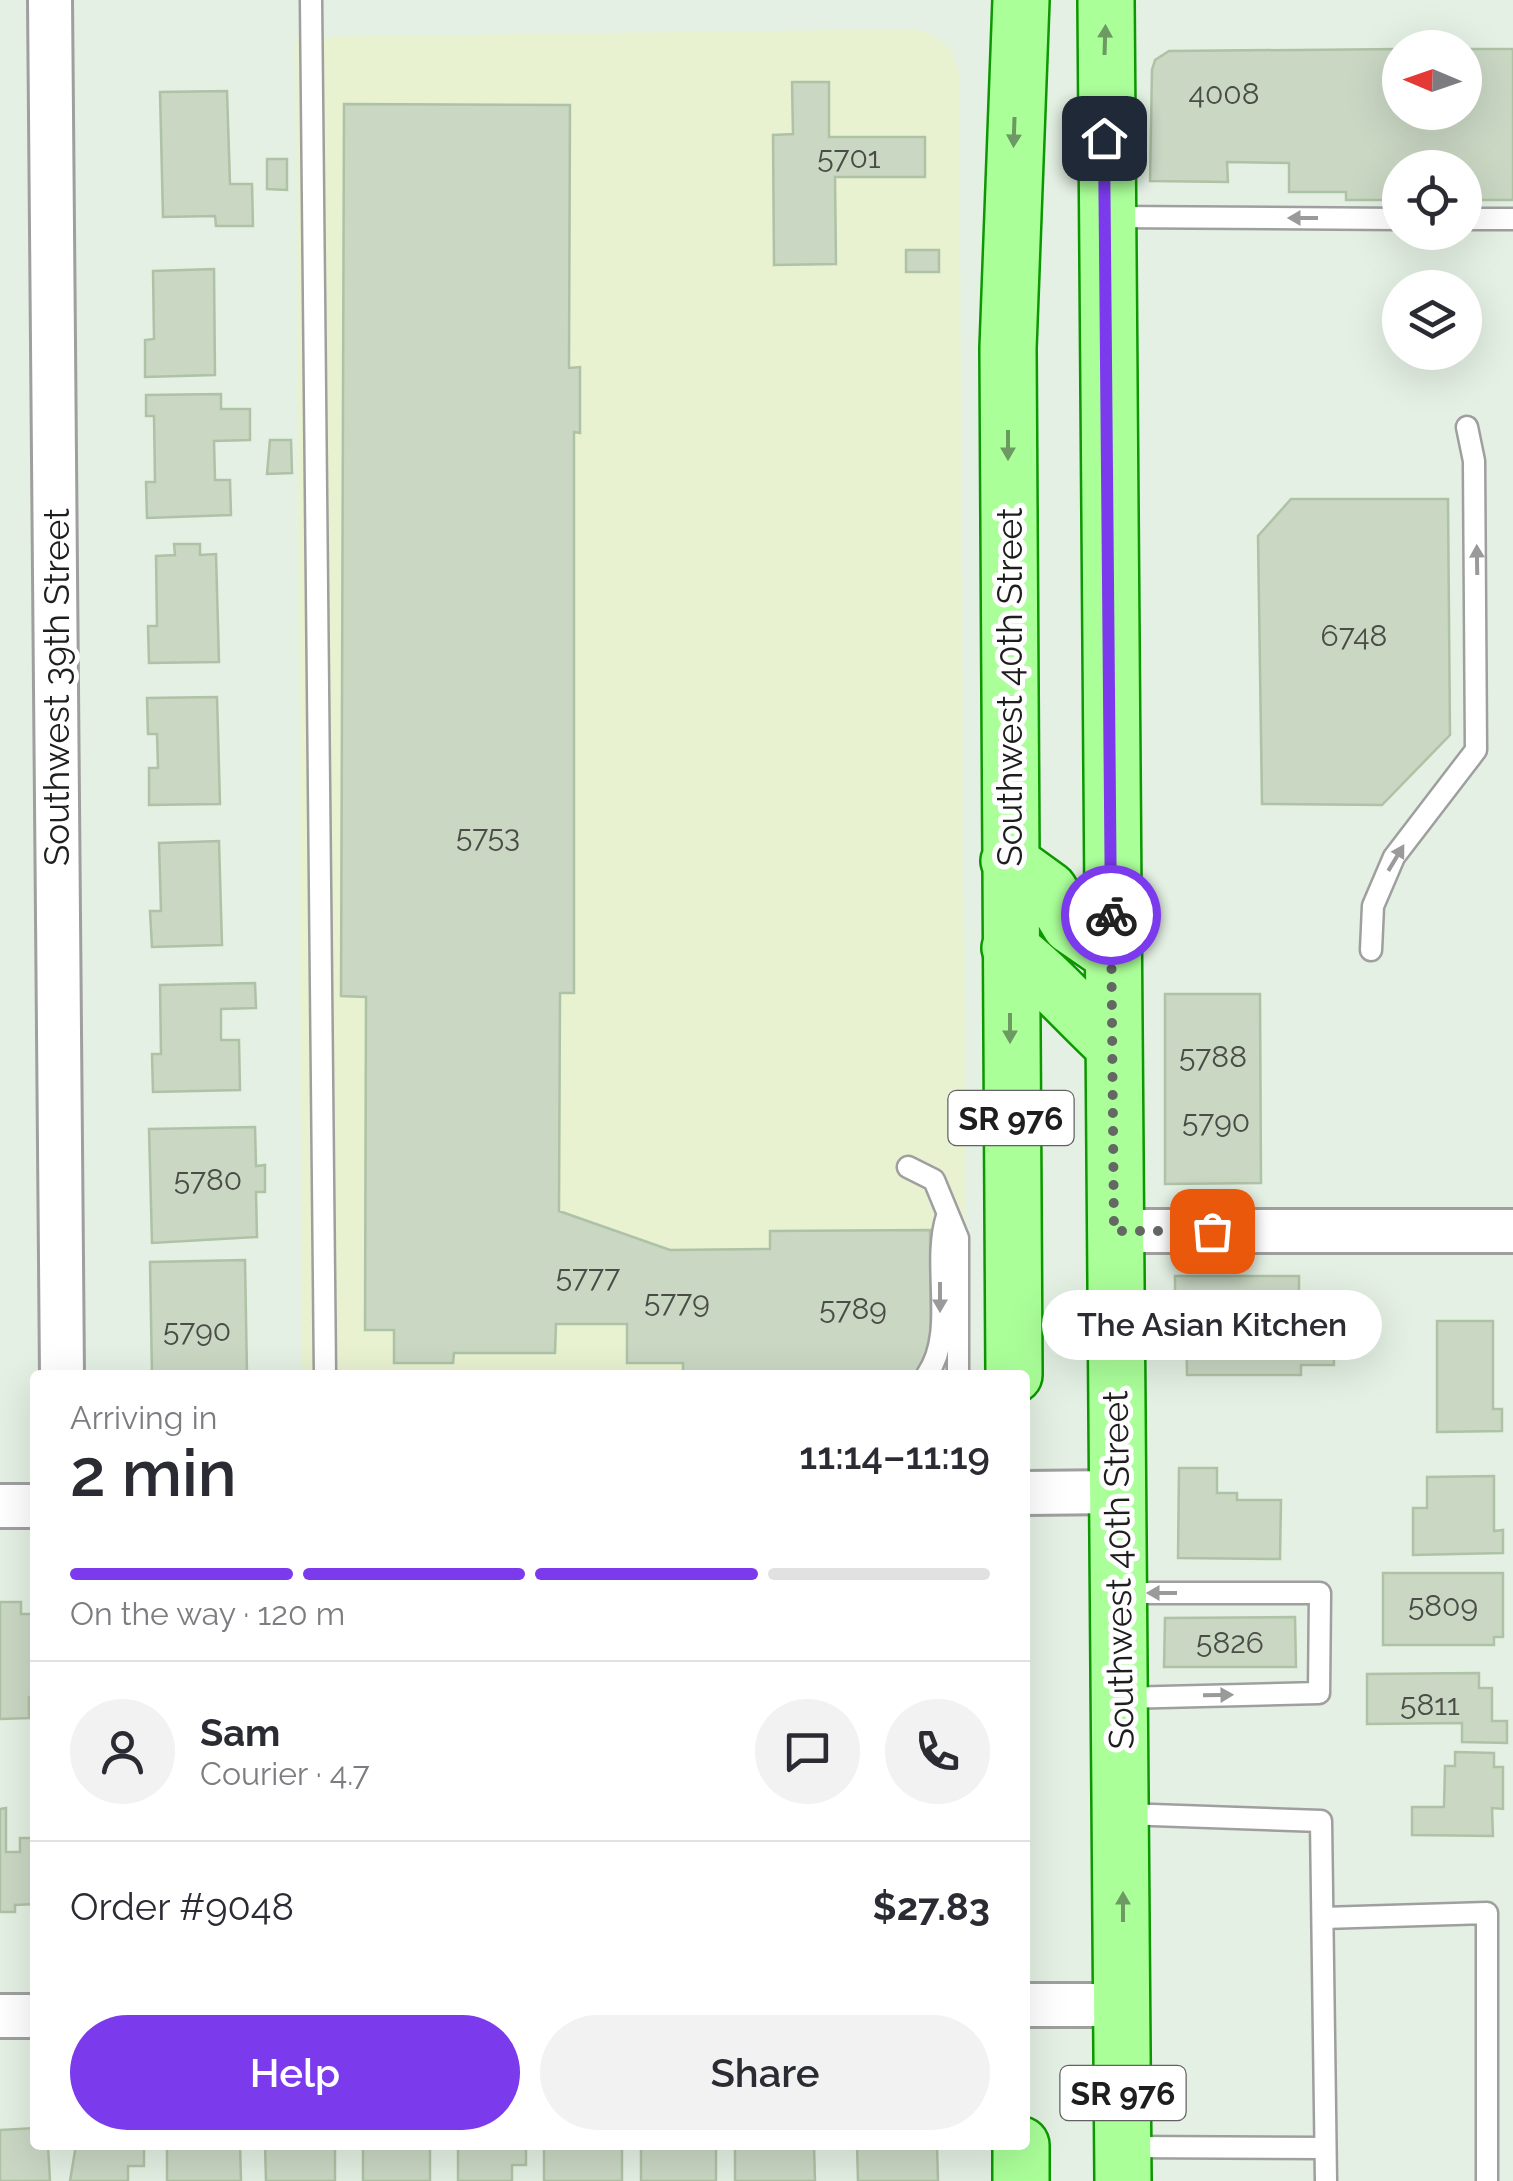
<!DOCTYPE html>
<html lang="en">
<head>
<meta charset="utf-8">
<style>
  :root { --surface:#fff; --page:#f2f2f3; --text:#2b2b33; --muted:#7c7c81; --line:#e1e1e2; --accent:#7c3aed }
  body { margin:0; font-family:Raleway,sans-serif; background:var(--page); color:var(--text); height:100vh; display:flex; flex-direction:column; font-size:38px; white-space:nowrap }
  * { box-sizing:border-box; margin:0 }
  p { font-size:32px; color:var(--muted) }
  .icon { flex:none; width:55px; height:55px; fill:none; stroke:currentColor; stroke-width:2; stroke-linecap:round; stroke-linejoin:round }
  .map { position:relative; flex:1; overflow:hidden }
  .drawer { position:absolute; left:30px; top:1370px; width:1000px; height:780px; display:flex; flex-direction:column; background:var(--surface); border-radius:10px; box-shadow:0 10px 40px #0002 }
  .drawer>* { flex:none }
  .needle { width:65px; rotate:272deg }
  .tools { position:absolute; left:1382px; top:30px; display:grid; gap:20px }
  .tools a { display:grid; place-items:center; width:100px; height:100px; border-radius:50%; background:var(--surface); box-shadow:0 10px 40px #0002; font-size:50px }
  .pin { position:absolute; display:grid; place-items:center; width:85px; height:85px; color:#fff; margin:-42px; border-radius:20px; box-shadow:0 5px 15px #0006 }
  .courier { position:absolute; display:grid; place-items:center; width:100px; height:100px; margin:-50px; border:8px solid #7c3aed; border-radius:50%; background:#fff; color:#222; box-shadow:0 2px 12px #0007 }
  .bubble { position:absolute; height:70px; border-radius:35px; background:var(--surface); box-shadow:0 10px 40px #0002; font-size:32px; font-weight:600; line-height:70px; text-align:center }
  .head em { font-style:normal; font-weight:600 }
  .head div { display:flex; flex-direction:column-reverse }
  .head { display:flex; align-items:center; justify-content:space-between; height:170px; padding:0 40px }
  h1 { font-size:65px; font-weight:600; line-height:75px }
  .bar { display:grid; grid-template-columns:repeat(4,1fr); gap:15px 10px; align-content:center; height:120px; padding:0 40px }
  .bar i { height:12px; border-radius:8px; background:var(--line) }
  .bar .on { background:var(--accent) }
  .bar p { grid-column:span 4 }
  .line { display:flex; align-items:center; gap:25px; padding:0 40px; border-top:2px solid var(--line) }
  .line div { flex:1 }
  .round { display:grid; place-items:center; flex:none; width:105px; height:105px; border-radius:52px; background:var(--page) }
  .button { display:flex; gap:20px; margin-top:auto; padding:20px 40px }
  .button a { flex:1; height:115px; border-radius:60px; background:var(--accent); color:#fff; font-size:40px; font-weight:600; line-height:115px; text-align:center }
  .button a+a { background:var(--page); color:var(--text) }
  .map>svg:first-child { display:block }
  .commercial { fill:#e8f2d1 }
  .building { fill:#c9d7c3; stroke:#aec2a5; stroke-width:2.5 }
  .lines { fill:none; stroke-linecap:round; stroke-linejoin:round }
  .service-casing { stroke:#9f9f9f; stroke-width:25 }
  .minor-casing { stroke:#9f9f9f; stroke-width:48 }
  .primary-casing { stroke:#0b9800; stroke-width:60 }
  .service { stroke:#fff; stroke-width:20 }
  .minor { stroke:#fff; stroke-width:42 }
  .primary { stroke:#abff99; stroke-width:55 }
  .oneway { fill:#6c9a62 }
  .oneway2 { fill:#9a9a9a }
  .done { stroke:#636863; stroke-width:10; stroke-dasharray:0 18 }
  .route { stroke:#7c3aed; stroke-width:12 }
  .labels { text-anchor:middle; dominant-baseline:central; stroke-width:10; stroke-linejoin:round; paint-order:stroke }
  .number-label { font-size:30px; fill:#494c47 }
  .shield { fill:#fff; stroke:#626262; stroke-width:2.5 }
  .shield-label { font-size:32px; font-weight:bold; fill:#1e1e1e }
  .street-label { font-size:35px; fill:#1e1e1e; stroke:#fff }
</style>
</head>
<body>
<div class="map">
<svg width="1513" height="2181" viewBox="0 0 1513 2181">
  <rect width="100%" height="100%" fill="#e4f0e3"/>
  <!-- commercial -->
  <path class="commercial" d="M915,29l19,7 16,13 9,24 8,1302h-665l-6,-1338z"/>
  <!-- building -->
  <path class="building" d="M1400,49v63h65v-63h48v151h-48v-32h-65v32h-54v-8h-57v-29l-62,-1 1,20 -78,-1 2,-111 3,-10 14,-9z
    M792,82h37v55h96v40h-90l1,87 -62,1 -1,-130 20,-1z
    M227,91l3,93h22l1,42h-37l-1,-10 -52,1 -3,-125z
    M344,104l226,1 -1,263 11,-1v66l-6,-1v561h-14l-1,218 111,39 100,-1v-18l160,-1 1,145h-248v-12h-56v-39h-71l-1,29h-101l-1,10h-59v-33h-29l1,-333 -25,-1z
    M267,159h20v31l-20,-1z
    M906,250h33v22h-33z
    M214,269l1,106 -70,2v-37l9,-1 -1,-68z
    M221,394v15h29v31l-36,1 1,39h15l1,35 -84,3 -1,-36h9l-1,-66h-8v-21z
    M270,440h21l1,33 -25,1z
    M1291,499h157l2,236 -68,70 -120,-1 -4,-268z
    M174,544h26v11l16,-1 3,108 -70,1 -1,-37h9l-1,-70 19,-1z
    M217,697l3,107 -71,1v-37h9l-1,-34h-9l-1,-36z
    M219,841l3,104 -70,2 -2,-36h11l-2,-68z
    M255,983l1,25 -35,1v31h18l1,50 -87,2 -1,-38h9l-1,-69z
    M1165,994h95l1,189 -96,1z
    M255,1127l1,39 9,-1v27h-9l1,45 -105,6 -3,-114z
    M245,1260l2,115h-95l-2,-113z
    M1175,1276h124v32h35v57h-33v10h-114l-1,-67 -11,-1z
    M1437,1321h56v88h9v22l-65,1z
    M1179,1468h38v25h20v7h44l-1,59 -102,-1z
    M1494,1476v55l9,-1v23l-90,2v-47h14v-31z
    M1383,1573h120v64h-9v8h-111z
    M0,1602h21v12h14v83h-6v21l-29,1z
    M1295,1617l1,50h-132l1,-49z
    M1479,1673v15h13v33h15v22l-45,-1v-19l-95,1v-50z
    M1455,1752l39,1v14h9v42l-11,-1 1,28 -81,-1v-28h32l1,-41h10z
    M6,1808v44h14v-14h12l3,14v52l-20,1v7h-15v-103z
    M35,2128v17h13l2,36h-50v-51z
    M76,2145h68v21h-16v15h-58z
    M167,2145h73l1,36h-74z
    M265,2145h70v36h-69z
    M363,2145h67v36h-67z
    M458,2145h68v20h-14v16h-54z
    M544,2145h78v36h-78z
    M641,2145h75v36h-75z
    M735,2145h79l1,36h-80z
    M857,2145h80l1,36h-80z"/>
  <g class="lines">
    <!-- service casing -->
    <g class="service-casing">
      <path id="service" d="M311,0l14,1375
        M1112,217l288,2
        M1465,219h48
        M1371,950l2,-44 21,-49 82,-107 -2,-289 -7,-34
        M908,1167l26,13 24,58v137
        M927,1375c30,-44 4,-109 20,-159
        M1121,1593h199l-1,100 -197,5
        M1124,1814l197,7 5,360
        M1323,1918l164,-5v268
        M1125,2147l200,1"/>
    </g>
    <!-- minor casing -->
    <g class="minor-casing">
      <path id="minor" d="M50,0l12,1375
        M1114,1231h399
        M1025,1493l93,-1
        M0,1506h35
        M1025,2005h98
        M0,2016h35"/>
    </g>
    <!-- primary casing -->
    <g class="primary-casing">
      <path id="primary" d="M1106,0l17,2181
        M1009,861l40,29 21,35 42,29
        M1010,948c39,30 68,65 103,97
        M1014,1375l-6,-1027 13,-348
        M1021,2181v-36"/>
    </g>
    <!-- service -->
    <use href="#service" class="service"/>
    <!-- minor -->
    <use href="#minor" class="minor"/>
    <!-- primary -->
    <use href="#primary" class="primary"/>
  </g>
  <!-- one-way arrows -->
  <defs><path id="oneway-solid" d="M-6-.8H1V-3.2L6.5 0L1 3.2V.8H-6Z" transform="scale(2.5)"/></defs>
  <g class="oneway">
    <use href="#oneway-solid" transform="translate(1105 40) rotate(-88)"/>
    <use href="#oneway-solid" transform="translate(1014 132) rotate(92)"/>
    <use href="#oneway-solid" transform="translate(1008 445) rotate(90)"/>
    <use href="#oneway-solid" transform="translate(1010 1028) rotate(90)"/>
    <use href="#oneway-solid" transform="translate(1123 1907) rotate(-90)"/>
  </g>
  <g class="oneway2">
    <use href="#oneway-solid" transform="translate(1303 218) rotate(-180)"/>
    <use href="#oneway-solid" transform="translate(1477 560) rotate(-91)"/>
    <use href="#oneway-solid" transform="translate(1396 858) rotate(-59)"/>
    <use href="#oneway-solid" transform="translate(940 1297) rotate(90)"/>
    <use href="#oneway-solid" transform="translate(1162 1593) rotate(-180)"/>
    <use href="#oneway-solid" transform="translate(1218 1695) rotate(-1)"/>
  </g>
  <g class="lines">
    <!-- done -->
    <path class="done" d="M1111,915l3,316h98"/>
    <!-- route -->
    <path class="route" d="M1104,138l7,777"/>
  </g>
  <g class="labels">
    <!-- number labels -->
    <g class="number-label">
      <text x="1224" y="93">4008</text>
      <text x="849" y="157">5701</text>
      <text x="1354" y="635">6748</text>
      <text x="488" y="836">5753</text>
      <text x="1213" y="1056">5788</text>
      <text x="1216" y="1121">5790</text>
      <text x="208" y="1179">5780</text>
      <text x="588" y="1276">5777</text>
      <text x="677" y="1301">5779</text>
      <text x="853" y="1308">5789</text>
      <text x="197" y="1330">5790</text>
      <text x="1443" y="1605">5809</text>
      <text x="1230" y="1642">5826</text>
      <text x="1430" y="1704">5811</text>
    </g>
    <!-- shield labels -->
    <g class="shield">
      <rect x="948.5" y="1091" width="125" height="54" rx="8"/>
      <rect x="1060.5" y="2066" width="125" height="54" rx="8"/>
    </g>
    <g class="shield-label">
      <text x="1011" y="1118">SR 976</text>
      <text x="1123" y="2093">SR 976</text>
    </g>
    <!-- street labels -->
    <g class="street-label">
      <text transform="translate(56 687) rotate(-90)">Southwest 39th Street</text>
      <text transform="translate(1009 687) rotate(-90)">Southwest 40th Street</text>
      <text transform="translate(1118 1570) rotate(-91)">Southwest 40th Street</text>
    </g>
  </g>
</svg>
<div class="tools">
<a><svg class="needle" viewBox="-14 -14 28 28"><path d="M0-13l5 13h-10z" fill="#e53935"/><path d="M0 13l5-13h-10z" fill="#7c7c81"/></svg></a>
<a><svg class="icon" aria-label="locate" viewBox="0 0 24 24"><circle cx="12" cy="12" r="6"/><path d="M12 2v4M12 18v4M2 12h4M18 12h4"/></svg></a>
<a><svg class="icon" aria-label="layers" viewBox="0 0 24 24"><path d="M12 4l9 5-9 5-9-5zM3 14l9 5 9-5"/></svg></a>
</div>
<div class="pin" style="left:1212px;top:1231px;background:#ea580c"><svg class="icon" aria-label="bag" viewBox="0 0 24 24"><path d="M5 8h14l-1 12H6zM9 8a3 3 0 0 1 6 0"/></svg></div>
<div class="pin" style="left:1104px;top:138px;background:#1f2937"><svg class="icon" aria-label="home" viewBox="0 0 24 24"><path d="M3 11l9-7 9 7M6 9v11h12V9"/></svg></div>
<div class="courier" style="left:1111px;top:915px"><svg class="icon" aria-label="bike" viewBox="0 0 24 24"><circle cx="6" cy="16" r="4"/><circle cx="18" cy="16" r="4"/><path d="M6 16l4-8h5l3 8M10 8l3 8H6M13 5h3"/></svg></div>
<div class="bubble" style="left:1042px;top:1290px;width:340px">The Asian Kitchen</div>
<section class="drawer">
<div class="head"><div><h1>2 min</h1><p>Arriving in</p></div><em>11:14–11:19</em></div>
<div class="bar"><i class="on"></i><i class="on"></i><i class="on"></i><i></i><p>On the way · 120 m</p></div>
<div class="line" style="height:180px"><a class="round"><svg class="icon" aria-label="person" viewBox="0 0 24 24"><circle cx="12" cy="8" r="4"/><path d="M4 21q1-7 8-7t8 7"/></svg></a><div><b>Sam</b><p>Courier · 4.7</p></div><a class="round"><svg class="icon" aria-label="chat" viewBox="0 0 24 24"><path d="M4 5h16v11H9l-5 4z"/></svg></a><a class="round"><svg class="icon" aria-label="phone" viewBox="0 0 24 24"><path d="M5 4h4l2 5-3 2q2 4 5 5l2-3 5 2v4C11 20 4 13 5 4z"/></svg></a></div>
<div class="line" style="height:130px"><div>Order #9048</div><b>$27.83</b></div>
<div class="button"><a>Help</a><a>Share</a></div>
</section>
</div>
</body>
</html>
